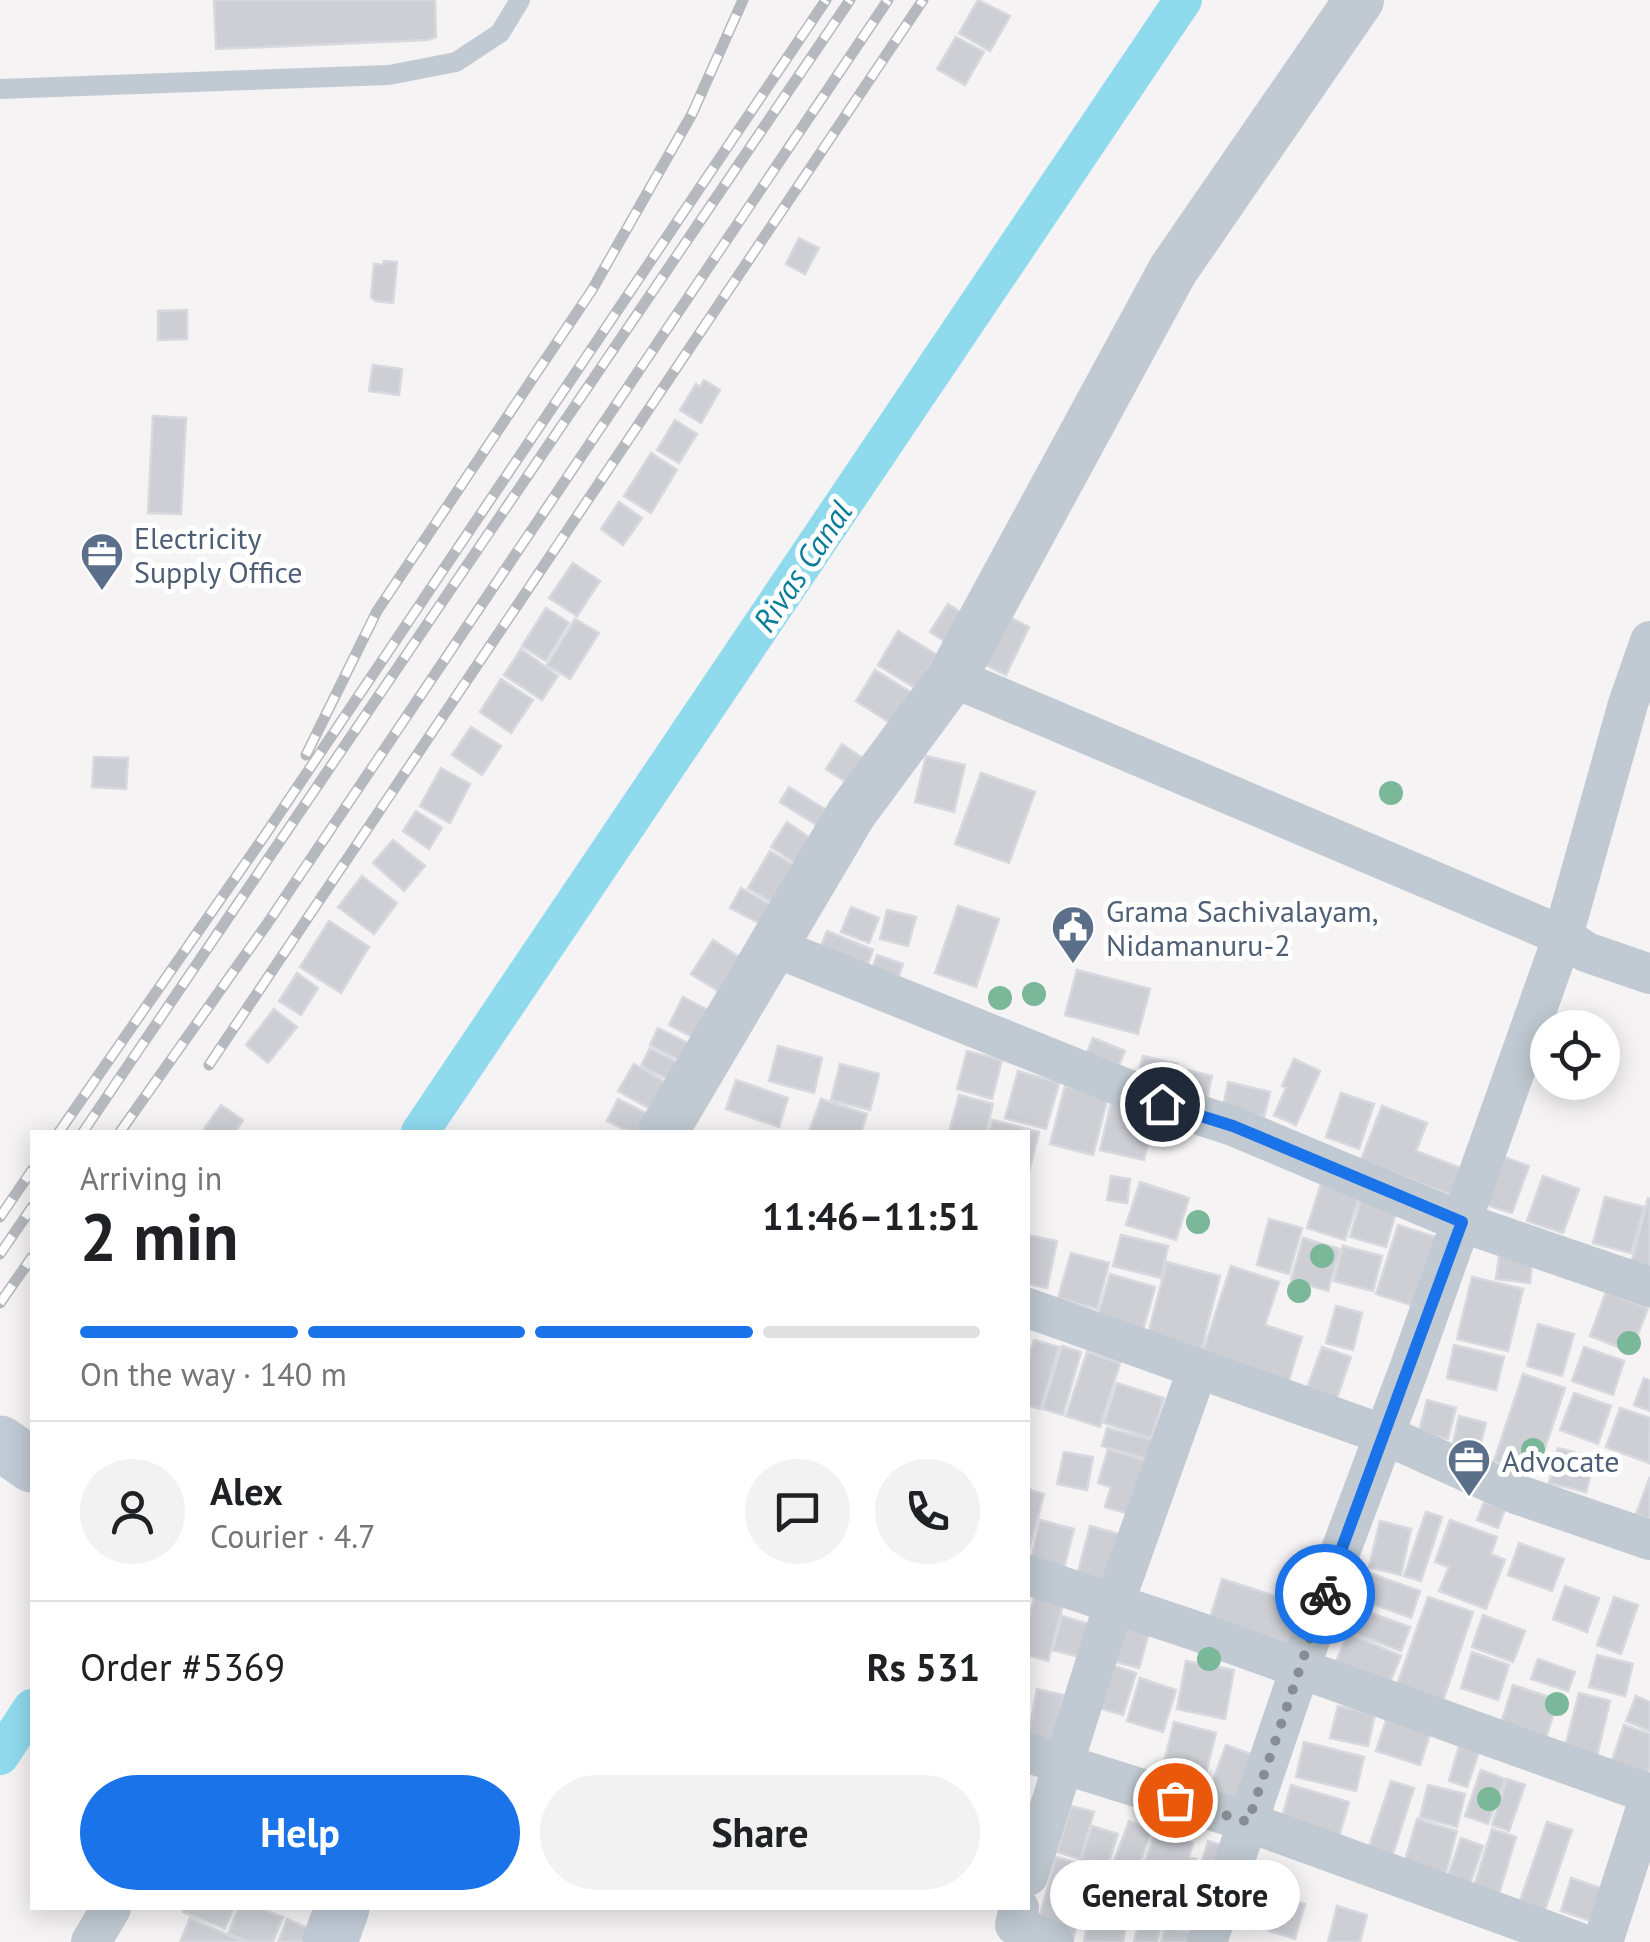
<!DOCTYPE html>
<html lang="en">
<head>
<meta charset="utf-8">
<style>
  :root { --surface:#fff; --page:#f2f2f2; --text:#202124; --muted:#757577; --line:#e0e0e0; --accent:#1a73e8 }
  body { margin:0; font-family:"PT Sans",sans-serif; background:var(--page); color:var(--text); height:100vh; display:flex; flex-direction:column; font-size:38px; white-space:nowrap }
  * { box-sizing:border-box; margin:0 }
  p { font-size:32px; color:var(--muted) }
  .icon { flex:none; width:55px; height:55px; fill:none; stroke:currentColor; stroke-width:2; stroke-linecap:round; stroke-linejoin:round }
  .map { position:relative; flex:1; overflow:hidden }
  .panel { position:absolute; left:30px; top:1130px; width:1000px; height:780px; display:flex; flex-direction:column; background:var(--surface); border-radius:0px; box-shadow:0 5px 25px #0003 }
  .panel>* { flex:none }
  .tools { position:absolute; left:1530px; top:1010px; display:grid; gap:20px }
  .tools a { display:grid; place-items:center; width:90px; height:90px; border-radius:50%; background:var(--surface); box-shadow:0 5px 25px #0003; font-size:50px }
  .pin { position:absolute; display:grid; place-items:center; width:85px; height:85px; color:#fff; margin:-42px; border:5px solid #fff; border-radius:50%; box-shadow:0 2px 10px #0007 }
  .courier { position:absolute; display:grid; place-items:center; width:100px; height:100px; margin:-50px; border:8px solid #1a73e8; border-radius:50%; background:#fff; color:#222; box-shadow:0 2px 12px #0007 }
  .bubble { position:absolute; height:70px; border-radius:35px; background:var(--surface); box-shadow:0 5px 25px #0003; font-size:32px; font-weight:700; line-height:70px; text-align:center }
  .overview em { font-style:normal; font-weight:700 }
  .overview div { display:flex; flex-direction:column-reverse }
  .overview { display:flex; align-items:center; justify-content:space-between; height:170px; padding:0 50px }
  h1 { font-size:65px; font-weight:700; line-height:75px }
  .bar { display:grid; grid-template-columns:repeat(4,1fr); gap:15px 10px; align-content:center; height:120px; padding:0 50px }
  .bar i { height:12px; border-radius:8px; background:var(--line) }
  .bar .on { background:var(--accent) }
  .bar p { grid-column:span 4 }
  .line { display:flex; align-items:center; gap:25px; padding:0 50px; border-top:2px solid var(--line) }
  .line div { flex:1 }
  .round { display:grid; place-items:center; flex:none; width:105px; height:105px; border-radius:52px; background:var(--page) }
  .action { display:flex; gap:20px; margin-top:auto; padding:20px 50px }
  .action a { flex:1; height:115px; border-radius:60px; background:var(--accent); color:#fff; font-size:40px; font-weight:700; line-height:115px; text-align:center }
  .action a+a { background:var(--page); color:var(--text) }
  .map>svg:first-child { display:block }
  .lines { fill:none; stroke-linecap:round; stroke-linejoin:round }
  .canal { stroke:#90daee; stroke-width:38 }
  .building { fill:#cdcfd5; stroke:#d7d9de; stroke-width:2.5 }
  .service { stroke:#c1cad2; stroke-width:20 }
  .minor { stroke:#c1cad2; stroke-width:40 }
  .tertiary { stroke:#c1cad2; stroke-width:50 }
  .secondary { stroke:#c1cbd6; stroke-width:55 }
  .rail-casing { stroke:#b5b8bd; stroke-width:11 }
  .rail { stroke:#fff; stroke-width:8; stroke-dasharray:22; stroke-linecap:butt }
  .tree { fill:#7bb799 }
  .done { stroke:#868d94; stroke-width:10; stroke-dasharray:0 18 }
  .route { stroke:#1a73e8; stroke-width:12 }
  .labels { text-anchor:middle; dominant-baseline:central; stroke-width:10; stroke-linejoin:round; paint-order:stroke }
  .service-label { font-size:30px; fill:#4e5e75; stroke:#fff; text-anchor:start }
  .water-label { font-size:32px; font-style:italic; fill:#0c7c9b; stroke:#fff }
</style>
</head>
<body>
<div class="map">
<svg width="1650" height="1942" viewBox="0 0 1650 1942">
  <rect width="100%" height="100%" fill="#f5f3f3"/>
  <g class="lines">
    <!-- canal -->
    <path class="canal" d="M420,1132l763,-1132
      M0,1756l32,-48"/>
  </g>
  <!-- building -->
  <path class="building" d="M214,0h221l1,37 -9,3 -211,9z
    M978,0l32,16 -20,35 -31,-18z
    M956,37l28,15 -19,33 -28,-16z
    M799,238l20,10 -14,26 -19,-10z
    M384,261l13,1 -4,41 -17,-2 -5,-4 3,-33 9,1z
    M187,310v29l-29,1v-29z
    M373,365l29,4 -3,26 -30,-4z
    M704,380l16,10 -19,33 -21,-13 16,-26 4,3z
    M153,416l33,2 -5,96 -33,-1z
    M675,420l22,14 -18,29 -22,-13z
    M651,453l26,17 -26,43 -27,-17z
    M619,502l23,16 -19,27 -22,-16z
    M573,563l27,18 -23,35 -28,-18z
    M948,604l17,11 -18,28 -17,-11z
    M546,608l23,15 -23,38 -24,-15z
    M1007,616l22,11 -23,48 -22,-11z
    M575,619l24,14 -29,46 -23,-14z
    M898,631l39,24 -22,33 -37,-23z
    M521,649l37,27 -16,24 -38,-25z
    M875,670l40,25 -20,31 -39,-25z
    M501,679l32,21 -22,33 -31,-21z
    M471,727l30,19 -19,29 -30,-20z
    M842,744l31,21 -16,24 -31,-20z
    M926,756l39,9 -11,47 -39,-10z
    M94,757l34,1 -2,31 -34,-2z
    M441,768l29,16 -20,39 -30,-17z
    M981,773l54,19 -26,71 -54,-19z
    M789,787l50,31 -10,15 -49,-31z
    M416,811l26,17 -13,21 -26,-18z
    M787,822l29,20 -16,24 -29,-19z
    M393,840l32,26 -21,25 -31,-28z
    M770,851l27,16 -22,37 -27,-16z
    M362,876l35,27 -23,31 -36,-27z
    M741,888l32,18 -10,19 -33,-17z
    M958,906l41,13 -23,68 -41,-14z
    M851,907l28,11 -10,25 -28,-11z
    M887,910l29,7 -8,29 -28,-7z
    M329,921l40,26 -28,46 -41,-26z
    M827,931l46,19 -9,24 -47,-18z
    M713,940l26,17 -21,34 -27,-17z
    M877,955l26,9 -8,23 -26,-9z
    M1077,970l73,19 -12,45 -73,-19z
    M297,973l21,15 -17,27 -22,-14z
    M683,997l29,15 -14,28 -29,-15z
    M274,1009l23,18 -29,36 -22,-18z
    M658,1028l34,17 -9,17 -33,-17z
    M1093,1038l32,13 -10,23 -31,-14z
    M778,1046l44,12 -8,35 -45,-12z
    M650,1048l32,17 -9,17 -32,-16z
    M967,1051l35,9 -10,39 -35,-10z
    M1143,1056l34,8 -6,24 -34,-9z
    M1294,1059l26,12 -24,54 -22,-10 12,-27 -4,-2z
    M634,1064l33,19 -15,27 -34,-19z
    M840,1064l39,10 -9,36 -39,-10z
    M1178,1068l34,8 -5,22 -34,-8z
    M1018,1071l41,12 -13,46 -41,-11z
    M736,1080l52,18 -9,29 -53,-18z
    M1228,1082l42,10 -6,25 -41,-10z
    M1065,1086l43,11 -15,58 -43,-11z
    M1341,1093l33,11 -15,45 -33,-12z
    M959,1095l34,9 -7,28h-37z
    M618,1099l32,16 -8,17h-12l-23,-11z
    M821,1099l46,15 -6,18h-52z
    M1112,1099l44,10 -12,51 -44,-10z
    M221,1105l22,15 -8,12h-33z
    M1382,1106l45,17 -11,28 47,18 -10,27 -92,-36z
    M992,1120l47,12 -11,43v-43h-39z
    M1501,1156l28,10 -17,47 -28,-9z
    M1111,1176l19,3 -3,24 -20,-3z
    M1543,1176l36,13 -16,44 -36,-12z
    M1140,1182l49,16 -13,42 -50,-15z
    M1321,1184l38,13 -14,43 -38,-12z
    M1605,1197l39,10 -13,46 -38,-10z
    M1648,1198l2,1v70l-19,-5z
    M1361,1199l36,10 -11,38 -36,-10z
    M1269,1219l33,9 -13,46 -32,-9z
    M1398,1225l44,14 -22,69 -44,-14z
    M1028,1235l29,6 -10,47 -19,-4z
    M1121,1235l47,11 -7,32 -48,-12z
    M1303,1238l37,11 -12,42 -37,-11z
    M1343,1246l39,10 -9,35 -39,-10z
    M1500,1249l33,3 -3,31 -34,-4z
    M1071,1253l38,10 -12,46 -39,-11z
    M1167,1262l53,14 -20,79 -54,-14z
    M1231,1266l48,16 -14,43 37,12 -17,56 -86,-29z
    M1110,1274l45,13 -14,51 -46,-12z
    M1472,1277l51,12 -15,62 -51,-12z
    M1606,1292l42,16 -17,44 -41,-16z
    M1336,1306l26,7 -9,37 -27,-7z
    M1538,1324l36,10 -12,42 -35,-10z
    M1034,1340l25,7 -19,62 -12,-4v-44z
    M1454,1345l50,12 -8,33 -49,-12z
    M1062,1346l19,6 -18,63 -20,-6z
    M1322,1347l29,10 -15,44 -30,-10z
    M1584,1347l40,14 -11,34 -41,-14z
    M1087,1352l33,11 -20,64 -34,-11z
    M1523,1374l42,14 -29,87 -42,-14z
    M1644,1378l6,3v30l-16,-6z
    M1117,1383l47,15 -13,40 -47,-15z
    M1574,1393l37,13 -13,38 -38,-14z
    M1427,1400l29,8 -8,31 -29,-7z
    M1620,1408l30,10 -1,45 -43,-16z
    M1459,1416l27,7 -8,31 -26,-7z
    M1107,1428l45,12 -5,19 -45,-13z
    M1558,1448l37,10 -9,34 -37,-9z
    M1108,1449l42,13 -15,54 -30,-9 6,-20 -13,-4z
    M1064,1452l29,5 -6,33 -30,-6z
    M1650,1477v42l-14,-5z
    M1028,1489l16,5 -16,60z
    M1484,1502l21,7 -7,19 -21,-8z
    M1426,1512l16,5 -21,64 -17,-5z
    M1040,1520l34,9 -12,47 -33,-9z
    M1450,1520l47,17 -6,17 14,6 -19,49 -47,-18 10,-24 -14,-5z
    M1380,1521l31,8 -10,46 -32,-8z
    M1090,1526l39,11 -14,57 -40,-11z
    M1519,1543l45,16 -12,32 -44,-16z
    M1363,1571l57,20 -9,27 -58,-21z
    M1222,1579l85,27 -13,39 -84,-27z
    M1565,1586l34,12 -12,34 -34,-13z
    M1035,1595l29,7 -16,59 -20,-6v-34z
    M1428,1597l45,15 -31,92 -46,-16z
    M1614,1597l24,8 -17,49 -24,-9z
    M1354,1607l56,20 -9,24 -56,-21z
    M1483,1615l42,16 -12,31 -41,-15z
    M1062,1616l30,9 -9,33 -30,-8z
    M1120,1620l30,9 -11,39 -30,-8z
    M1348,1633l53,23 -14,33 -53,-23z
    M1472,1652l37,13 -11,35 -37,-12z
    M1597,1655l36,9 -8,32 -36,-9z
    M1538,1659l37,13 -7,19 -37,-12z
    M1186,1661l48,9 -9,49 -48,-10z
    M1105,1663l31,10 -13,42 -24,-7z
    M1140,1678l36,12 -13,42 -36,-11z
    M1513,1685l45,15 -13,41 -45,-14z
    M1037,1689l26,6 -9,48 -26,-5z
    M1579,1693l31,8 -13,55 -32,-9z
    M1636,1696l14,6v29l-24,-10z
    M1338,1706l37,8 -7,32 -38,-8z
    M1386,1720l44,14 -10,31 -44,-14z
    M1174,1722l42,11 -15,60 -42,-10z
    M1624,1725l26,9v31l-4,14 -36,-12z
    M1304,1742l60,15 -8,34 -60,-14z
    M1226,1745l30,11 -21,55 -29,-11z
    M1459,1746l20,6 -12,35 -18,-6z
    M1481,1770l24,9 -17,45 -23,-8z
    M1507,1779l18,6 -16,46 -17,-6z
    M1391,1781l23,7 -23,72 -24,-7z
    M1291,1785l58,17 -10,35 -58,-16z
    M1428,1785l37,9 -8,33 -37,-10z
    M1071,1806l23,6 -14,47 -23,-7z
    M1417,1819l40,12 -12,45 -41,-12z
    M1129,1821l23,9 -19,53 -24,-9z
    M1547,1822l25,8 -28,83 -25,-9z
    M1092,1826l26,8 -11,34 -26,-8z
    M1492,1829l24,8 -17,57 -25,-8z
    M1155,1830l38,13 -4,14 7,2 -12,37 -38,-13 1,-4 -7,-2z
    M1461,1838l22,8 -13,38 -22,-8z
    M1208,1841l20,6 -11,33 -19,-6z
    M1056,1857l36,10 -19,72 -37,-10z
    M1571,1878l30,10 -10,33 -30,-10z
    M1146,1892l22,6 -11,44h-23z
    M1279,1896l26,8 -10,35 -26,-8z
    M1337,1906l30,9 -7,27h-32z
    M184,1908h50l-9,21 -42,-17z
    M238,1908h21l24,9 -10,25h-24l-21,-8z
    M1089,1912l38,7 -4,23h-39z
    M190,1918l54,24h-64z
    M287,1919l23,10 -5,13h-27z
    M1165,1926l33,8 -3,8h-34z"/>
  <g class="lines">
    <!-- service -->
    <path class="service" d="M0,89l389,-14 67,-13 44,-29 20,-33"/>
    <!-- minor -->
    <path class="minor" d="M952,677l611,259 23,16 64,22
      M774,947l388,156 71,23 228,96 189,65
      M1028,1308l357,127 131,59 134,46
      M1028,1575l165,55 457,164
      M1028,1753l220,69 330,120
      M1028,1876l86,-272 83,-233
      M1019,1908l-4,17 39,17
      M91,1942l20,-34
      M1207,1942l129,-379 73,-194 154,-433 65,-232 22,-63
      M1603,1942l47,-146"/>
    <!-- tertiary -->
    <path class="tertiary" d="M663,1132l188,-318 101,-137 221,-407 186,-270"/>
    <!-- secondary -->
    <path class="secondary" d="M0,1443l32,22
      M330,1942l12,-34"/>
    <!-- rail casing -->
    <g class="rail-casing">
      <path id="rail" d="M306,755l71,-144 215,-321 100,-176 51,-114
        M209,1065l714,-1065
        M59,1132l206,-297 561,-835
        M83,1132l767,-1132
        M120,1132l147,-208 621,-924
        M0,1217l32,-47
        M0,1254l32,-47
        M0,1303l32,-46"/>
    </g>
    <!-- rail -->
    <use href="#rail" class="rail"/>
  </g>
  <!-- trees -->
  <g class="tree">
    <circle cx="1391" cy="793" r="12"/>
    <circle cx="1034" cy="994" r="12"/>
    <circle cx="1000" cy="998" r="12"/>
    <circle cx="1198" cy="1222" r="12"/>
    <circle cx="1322" cy="1256" r="12"/>
    <circle cx="1299" cy="1291" r="12"/>
    <circle cx="1629" cy="1343" r="12"/>
    <circle cx="1533" cy="1450" r="12"/>
    <circle cx="1209" cy="1659" r="12"/>
    <circle cx="1557" cy="1704" r="12"/>
    <circle cx="1489" cy="1799" r="12"/>
  </g>
  <g class="lines">
    <!-- done -->
    <path class="done" d="M1175,1800l73,22 77,-228"/>
    <!-- route -->
    <path class="route" d="M1162,1104l71,22 229,96 -137,372"/>
  </g>
  <!-- icons -->
  <defs>
    <g id="office-pin" transform="scale(2.25)"><path d="M0 17L-7.5 6A9.5 9.5 0 1 1 7.5 6Z" fill="#5c6f8a" stroke="#fff"/><path d="M-6-3h4V-5.5h4V-3h4V5H-6ZM-1-4.5V-3h2v-1.5ZM-6 0V1H6V0Z" fill="#fff"/></g>
    <g id="civic-pin" transform="scale(2.25)"><path d="M0 17L-7.5 6A9.5 9.5 0 1 1 7.5 6Z" fill="#5c6f8a" stroke="#fff"/><path d="M-.6-6.5H3V-4.5H.6V-3L4-1V1h2V6H-6V1h2V-1L-.6-3ZM-1.2 2.5V6h2.4V2.5Z" fill="#fff"/></g>
  </defs>
  <g fill-rule="evenodd">
    <use href="#office-pin" x="102" y="554"/>
    <use href="#civic-pin" x="1073" y="927"/>
    <use href="#office-pin" x="1469" y="1460"/>
  </g>
  <g class="labels">
    <!-- service labels -->
    <g class="service-label">
      <text x="134" y="537">Electricity<tspan x="134" dy="34">Supply Office</tspan></text>
      <text x="1106" y="910">Grama Sachivalayam,<tspan x="1106" dy="34">Nidamanuru-2</tspan></text>
      <text x="1502" y="1460">Advocate</text>
    </g>
    <!-- water labels -->
    <g class="water-label">
      <text transform="translate(802 566) rotate(-56)">Rivas Canal</text>
    </g>
  </g>
</svg>
<div class="tools">
<a><svg class="icon" aria-label="locate" viewBox="0 0 24 24"><circle cx="12" cy="12" r="6"/><path d="M12 2v4M12 18v4M2 12h4M18 12h4"/></svg></a>
</div>
<div class="pin" style="left:1175px;top:1800px;background:#ea580c"><svg class="icon" aria-label="bag" viewBox="0 0 24 24"><path d="M5 8h14l-1 12H6zM9 8a3 3 0 0 1 6 0"/></svg></div>
<div class="pin" style="left:1162px;top:1104px;background:#1f2937"><svg class="icon" aria-label="home" viewBox="0 0 24 24"><path d="M3 11l9-7 9 7M6 9v11h12V9"/></svg></div>
<div class="courier" style="left:1325px;top:1594px"><svg class="icon" aria-label="bike" viewBox="0 0 24 24"><circle cx="6" cy="16" r="4"/><circle cx="18" cy="16" r="4"/><path d="M6 16l4-8h5l3 8M10 8l3 8H6M13 5h3"/></svg></div>
<div class="bubble" style="left:1050px;top:1860px;width:250px">General Store</div>
<section class="panel">
<div class="overview"><div><h1>2 min</h1><p>Arriving in</p></div><em>11:46–11:51</em></div>
<div class="bar"><i class="on"></i><i class="on"></i><i class="on"></i><i></i><p>On the way · 140 m</p></div>
<div class="line" style="height:180px"><a class="round"><svg class="icon" aria-label="person" viewBox="0 0 24 24"><circle cx="12" cy="8" r="4"/><path d="M4 21q1-7 8-7t8 7"/></svg></a><div><b>Alex</b><p>Courier · 4.7</p></div><a class="round"><svg class="icon" aria-label="chat" viewBox="0 0 24 24"><path d="M4 5h16v11H9l-5 4z"/></svg></a><a class="round"><svg class="icon" aria-label="phone" viewBox="0 0 24 24"><path d="M5 4h4l2 5-3 2q2 4 5 5l2-3 5 2v4C11 20 4 13 5 4z"/></svg></a></div>
<div class="line" style="height:130px"><div>Order #5369</div><b>Rs 531</b></div>
<div class="action"><a>Help</a><a>Share</a></div>
</section>
</div>
</body>
</html>
